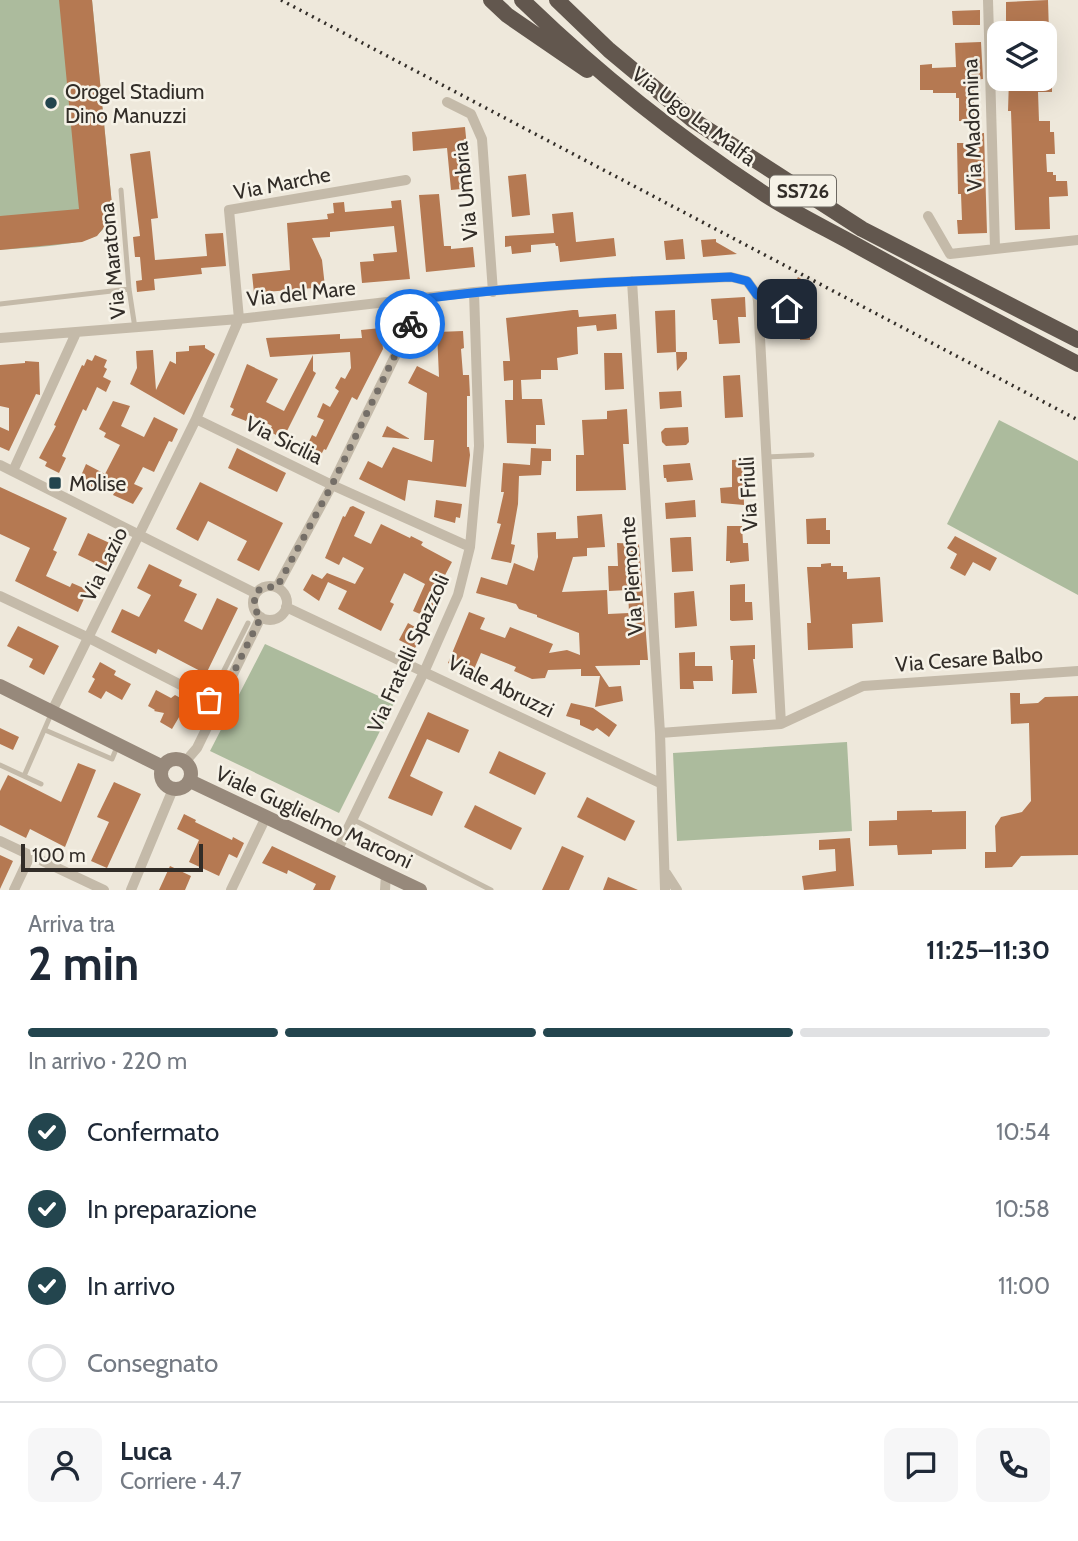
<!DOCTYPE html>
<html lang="it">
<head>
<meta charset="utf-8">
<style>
  :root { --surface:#fff; --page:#f6f6f7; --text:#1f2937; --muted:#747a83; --line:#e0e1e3; --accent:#23454e }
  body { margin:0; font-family:Cabin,sans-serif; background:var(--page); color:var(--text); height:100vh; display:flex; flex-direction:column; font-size:26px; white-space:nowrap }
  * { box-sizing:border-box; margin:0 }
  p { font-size:23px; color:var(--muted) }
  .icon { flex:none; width:38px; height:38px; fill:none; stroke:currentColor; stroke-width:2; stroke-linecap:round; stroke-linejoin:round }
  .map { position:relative; height:890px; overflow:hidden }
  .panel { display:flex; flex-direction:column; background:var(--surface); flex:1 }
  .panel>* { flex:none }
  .buttons { position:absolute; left:987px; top:21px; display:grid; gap:14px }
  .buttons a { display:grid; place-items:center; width:70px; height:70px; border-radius:14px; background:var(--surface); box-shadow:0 7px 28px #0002; font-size:35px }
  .scale { position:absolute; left:21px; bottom:18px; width:182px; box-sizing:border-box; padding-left:7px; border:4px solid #322d28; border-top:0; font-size:19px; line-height:24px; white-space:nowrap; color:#322d28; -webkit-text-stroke:5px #f6f2e7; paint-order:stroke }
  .pin { position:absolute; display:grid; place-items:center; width:60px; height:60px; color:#fff; margin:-30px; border-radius:14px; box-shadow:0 4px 10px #0006 }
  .courier { position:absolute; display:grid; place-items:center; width:70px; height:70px; margin:-35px; border:5px solid #1a73e8; border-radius:50%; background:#fff; color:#222; box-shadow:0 2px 9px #0007 }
  .overview em { font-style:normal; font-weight:700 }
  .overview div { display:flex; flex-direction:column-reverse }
  .overview { display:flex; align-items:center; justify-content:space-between; height:119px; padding:0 28px }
  h1 { font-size:46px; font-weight:700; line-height:52px }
  .bar { display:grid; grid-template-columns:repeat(4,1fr); gap:10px 7px; align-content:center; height:84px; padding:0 28px }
  .bar i { height:9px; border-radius:5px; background:var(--line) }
  .bar .current { background:var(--accent) }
  .bar p { grid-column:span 4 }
  .line { display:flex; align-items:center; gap:18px; padding:0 28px; border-top:2px solid var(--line) }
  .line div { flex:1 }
  .round { display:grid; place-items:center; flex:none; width:74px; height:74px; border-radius:14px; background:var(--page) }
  ol { padding:0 28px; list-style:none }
  li { display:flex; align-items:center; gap:21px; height:77px }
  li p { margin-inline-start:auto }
  li .icon { padding:7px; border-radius:50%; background:var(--accent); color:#fff; stroke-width:4 }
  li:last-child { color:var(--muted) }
  li i { width:38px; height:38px; border:4px solid var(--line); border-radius:50% }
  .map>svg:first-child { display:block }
  .green { fill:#acbb9d }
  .building { fill:#b57952 }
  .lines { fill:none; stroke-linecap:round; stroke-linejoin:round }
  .service { stroke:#c4baa9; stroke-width:5 }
  .minor { stroke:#c4baa9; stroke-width:10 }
  .secondary { stroke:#97897b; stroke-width:14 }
  .trunk { stroke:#62574e; stroke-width:16 }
  .rail { stroke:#322d28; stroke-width:3.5; stroke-dasharray:2 5; stroke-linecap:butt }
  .done { stroke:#746e67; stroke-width:7; stroke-dasharray:0 12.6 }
  .route { stroke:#1a73e8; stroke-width:9 }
  .poi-dot { fill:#23454e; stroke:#f6f2e7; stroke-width:2.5 }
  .labels { text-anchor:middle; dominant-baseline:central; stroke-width:5; stroke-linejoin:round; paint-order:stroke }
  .shield { fill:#f6f2e7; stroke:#6d6861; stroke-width:2 }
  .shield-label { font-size:19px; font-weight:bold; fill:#322d28 }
  .poi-label { font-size:21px; fill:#322d28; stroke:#f6f2e7; text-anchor:start }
  .street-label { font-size:21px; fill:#322d28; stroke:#f6f2e7 }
</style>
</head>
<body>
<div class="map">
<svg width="1078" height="890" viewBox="0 0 1078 890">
  <rect width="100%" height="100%" fill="#eee8db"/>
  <!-- green -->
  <path class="green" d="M0,0h92l20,205c-2,12 -4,21 -14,29 -13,12 -77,14 -98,16z
    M999,420l79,41v134l-131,-71z
    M265,644l129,59 -55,110 -129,-62z
    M847,742l5,89 -175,10 -4,-88z"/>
  <!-- building -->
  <path class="building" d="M59,0h33l20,205 -3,16 -12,15 -15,6 -82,8v-34l79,-7z
    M1048,0l1,33h-37v-9h-6v-22z
    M980,10v15h-27l-1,-14z
    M981,42l2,37 -9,1v41h-15v-23h-3v-5h-23v-3h-13v-25l12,-1v4l24,-1 -1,-24z
    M1009,79h43v13h-14l1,29h11v11h4l1,22h-9l1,18h6v3h3v6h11l1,15 -19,1 1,32 -35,1 -4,-119h-3z
    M465,127l6,61 -20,2 -4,-42 -34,3 -1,-19z
    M971,133h13l3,100 -29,1 -1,-14h5l-1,-26h-3l-1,-51h14z
    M150,151l8,67 -7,1 4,41 52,-4 -2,-22 18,-1 3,33 -25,2 1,6 -48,5 1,11 -18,2 -1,-11 6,-1 -2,-23h-5l-2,-20 7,-1 -10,-82z
    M526,174l4,41 -18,2 -4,-41z
    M439,194l5,52h7v3l22,-2 2,20 -49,5 -7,-77z
    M401,200l9,79 -48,4 -2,-21 14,-1 -1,-7 24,-2 -3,-26 -64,6v5l-18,1 10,22 3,27 -71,6 -2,-19 38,-4 -3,-47 41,-4 -1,-5 7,-1 -1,-10 11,-1 1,10 47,-4 -1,-7z
    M573,212l3,30 38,-4 2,18 -56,6 -2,-16h-2l-1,-3 -24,2v7l-19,2 -1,-8 -6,1v-11l49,-3 -2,-19z
    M683,239l2,20 -19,1 -2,-19z
    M716,239v3l21,12 -34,3 -2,-17z
    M798,277l8,5 -6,13 -9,-4z
    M745,297l1,20h-8l2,26 -21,1 -2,-24h-4l-2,-21z
    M573,310h5l1,7 37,-3 1,15 -20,2 -1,-6 -19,2 1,27 -21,4 1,12h-17v9l-20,1 1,19h20l3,26h-9v19l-29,-1 -2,-43h8v-20l-9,1 -1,-20h7l-4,-43z
    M675,310l1,42h11v7l-10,12 -1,-19 -19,1 -2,-42z
    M381,328l2,21 -26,51 -5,-3 -26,53 -2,-1 -4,8 -15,-7 7,-15 4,2 8,-17 -7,-3 6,-14 7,4 9,-16 -4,-3 6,-11 4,2 6,-11 -1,-16 -80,5 -4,-19 74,-4v5l22,-1 -1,-8z
    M800,329h10v11h-10z
    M463,331l1,17 -3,1 2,26h6l1,21h-3v51h2l1,8 -4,32 -58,-7 -3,21 -46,-22 9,-18 14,7 11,-21 39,15 2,-22h-10l3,-47 -19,-10 9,-17 22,11 -2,-45z
    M205,345v3l10,6 -31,61 -54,-31 7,-16 -1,-17 17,-1 3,40 14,-29 6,3v-12l13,-1v-5z
    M604,353h18l2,36 -19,1z
    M95,355l12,5 -3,7 3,2 -4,8 8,4 -5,11 -9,-5 -11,24 -3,-2 -21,47 4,2 -7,15 -14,-7 2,-4 -8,-4 17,-32 -2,-1 28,-60 2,1 3,-7 5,2z
    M313,355v16l3,2 -33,66 -14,-8 3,-5 -23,-12 -3,7 -15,-6 3,-6 -4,-2 17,-43 31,15 -12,23 18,9z
    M25,361l14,1 1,33 -4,-1 -27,57 -9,-4v-20l9,4v-23l-9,-2v-41l25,-2z
    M740,375l3,42 -18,1 -2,-42z
    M681,391l1,16 -22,2 -1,-17z
    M113,401l17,5 -9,20 23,11 10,-20 24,12 -6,13 -3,-1 -15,31 -11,-5 -9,17 9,4 -10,16 -20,-9 2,-4 -18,-8 -3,7 -17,-5 9,-21 19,10 15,-29 -16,-8 2,-4 -7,-4z
    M627,409l2,35h-6l3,46 -50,1v-36h8l-2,-35 25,-1v-8z
    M387,426l23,13 -28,-2z
    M688,427l1,15 -3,3 -20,1 -4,-4 -1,-10 4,-4z
    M237,448l49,25 -9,19 -49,-24z
    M531,448l20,1v12h-9l-1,14 -22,1 -1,28 -7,40 4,1 -4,18 -20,-4 10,-35 -4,-1 7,-31h-3l2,-29 27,2z
    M746,459v10h-3l1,36 -23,-2 -1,-15 12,-1v-27z
    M690,463l3,17 -26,2 -1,-4h-2l-1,-13z
    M200,482l83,41 -24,48 -22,-11 10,-19 -39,-20 -10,20 -22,-12z
    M0,487l67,31 -14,32 4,2 -11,24 24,11 2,-4 16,7 -10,22 -63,-31 15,-33 -30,-14z
    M436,500l26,4 -2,14 -4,-1 -1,6 -21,-6z
    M695,500l1,17 -30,2 -1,-16z
    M353,506l12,6 -11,24 17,8 10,-20 29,14 1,-2 12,6 -2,3 3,2 28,15 -9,17 -4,-2 -8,17 10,5 -7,14 -10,-6 -4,7 -7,-3 12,-27 -21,-11 -14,29 4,2 -13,27 -43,-22 9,-18 -19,-9 -9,19 -16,-11 9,-16 10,5 5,-6 28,11 9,-16 -21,-11 -4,8 -14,-7 18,-42 2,1 5,-10z
    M602,514l3,33 -18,1v8l-14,1 -11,35 45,-2 1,24 21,-1 -1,-23 -19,1 -1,-25h10l-1,-23 22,1 9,116h-8v5l-45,1 14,21 12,-1 2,15 -28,6 5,-31h-19v-7l-33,1 -3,8 -13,1 -18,-8 2,-4 -35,-14 -9,21 -24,-11 21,-51 16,6 -5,11 25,9 5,-11 43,17 -4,9 18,-3 13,5 -1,-22 -42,-16v-2l-18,-6 -3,-5 -40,-11 5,-16 26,8 7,-22 20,8 4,-14 -1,-24 19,-1v7l22,-1 -1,-22z
    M826,518v12h4v14h-23l-1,-25z
    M727,526h15l1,17h5l1,18 -19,2v-2h-4z
    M88,533l28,13 -11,22 -27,-13z
    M955,536l42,22 -7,13 -17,-9 -8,14 -15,-8 7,-14 -10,-6z
    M686,537h5l2,34 -21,1 -2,-34z
    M831,563v3h12v6h4v7l33,-2 3,45 -31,2 1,24 -45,2 -1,-27h4l-4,-56h14v-3z
    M149,564l33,16 -3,6 18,8 -13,27 18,9 15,-32 21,10 -32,66 -48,-25 -2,5 -45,-22 11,-23 17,8 12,-22 -14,-7z
    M745,584v18h7l1,18 -21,1 -2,-1v-35z
    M694,591l3,35 -22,2 -1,-35z
    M408,623l16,9 -9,16 -16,-8z
    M18,626l41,20 -15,29 -15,-8 4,-8 -26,-13z
    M755,645v14h-2l4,34 -25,1 1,-34h-2l-1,-14z
    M695,652v14h17l1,15h-20l1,8h-14l-1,-36z
    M100,662l16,9 -2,4 17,9 -9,16 -16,-9 -5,8 -13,-7 7,-13 -3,-2z
    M156,690l15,8 4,-3 13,7 -16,27 -12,-7 4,-9 -10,-2 1,-1 -7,-4z
    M1010,693h10v11l18,-1 7,-6 33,-1v159l-57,1 -9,11 -27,1v-16h11l-1,-26 6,-9 21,-5 9,-11 -2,-78 -18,1z
    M571,703l22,5 24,17 -8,12 -12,-9 -4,3 -13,-6v-5l-14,-4z
    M428,712l41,18 -10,23 -32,-14 -17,37 33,16 -11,24 -44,-18z
    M0,728l19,9 -6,13 -13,-6z
    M499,751l47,22 -11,22 -46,-22z
    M78,763l18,7 -31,77 -35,-18 -4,9 -26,-13v-34l8,-16 53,27z
    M114,782l27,12 -34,74 -16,-7 18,-39 -12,-5z
    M587,797l48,24 -10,20 -48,-24z
    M475,805l47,23 -11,22 -47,-23z
    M932,810v2l34,-1v38l-34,1v4l-34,1 -1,-10 -28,1v-25l28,-1v-9z
    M184,814l12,6 -1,2 37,18 1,-3 11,6 -7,15 -8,-4 -10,22 -30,-14 10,-22 -22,-11z
    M850,838l4,48 -50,4 -2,-14 34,-5 -1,-22 -16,1v-10z
    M272,846l64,30 -6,14h-17l3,-6 -28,-14 -1,4 -25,-11z
    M562,846l22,10 -15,34h-27z
    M0,855l13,6 -13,28z
    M170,866l21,10 -6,14h-26z
    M608,877l30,13h-35z"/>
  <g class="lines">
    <!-- service -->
    <path class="service" d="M121,190l8,99 6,39
      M0,304l129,-15
      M766,457l46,-2
      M209,700l39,-77
      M45,730l67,29 5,-12
      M0,765l41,19
      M24,776l28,-64
      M352,819l139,71"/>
    <!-- minor -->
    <path class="minor" d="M988,0l7,248
      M447,102l24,12 11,25 11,153
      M928,216l22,38 128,-14
      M632,281l28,452 5,157
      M757,295l30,14 14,13
      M0,338l239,-19 235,-27 120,-9 137,-6 16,4 10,14 1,6 23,423
      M196,419l136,66 138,62
      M0,465l255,128
      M13,471l63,-138
      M253 603a17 17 0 1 1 34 0a17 17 0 1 1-34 0Z
      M277,587l55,-102 91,-186
      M0,596l89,42 129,66
      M286,607l374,176
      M52,711l144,-292 43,-100 -10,-109 177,-30
      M660,733l121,-9 82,-38 215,-15
      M185,762l12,-14 64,-131
      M0,841l104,49
      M337,851l88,-181 33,-75 12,-48 9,-101 -5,-154
      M666,873l11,17
      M14,890l16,-34
      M131,890l42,-101
      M231,890l35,-73
      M385,890l1,-16"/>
    <!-- secondary -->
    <path class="secondary" d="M0,686l163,81
      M161 774a15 15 0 1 1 30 0a15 15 0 1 1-30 0Z
      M190,781l230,109"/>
    <!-- trunk -->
    <path class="trunk" d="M491,0l16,15 80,55
      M522,0c75,73 157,138 244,195 28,18 59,33 88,49 74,41 149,81 224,120
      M557,0l52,50 84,70 169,109 216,111"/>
    <!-- rail -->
    <path class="rail" d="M281,0l797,420"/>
  </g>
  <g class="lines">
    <!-- done -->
    <path class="done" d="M209,700l9,4 43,-87 -7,-8 1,-16 8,-6h14l55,-102 78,-161"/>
    <!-- route -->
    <path class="route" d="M410,324l13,-25c102,-14 205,-18 308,-22l16,4 10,14 30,14"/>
  </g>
  <!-- markers -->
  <g class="poi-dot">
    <circle cx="51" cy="103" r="7"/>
    <rect x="48" y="476" width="14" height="14" rx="3.5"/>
  </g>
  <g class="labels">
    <!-- shield labels -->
    <rect class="shield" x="770" y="175.5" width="66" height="31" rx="5"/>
    <g class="shield-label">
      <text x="803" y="191">SS726</text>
    </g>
    <!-- poi labels -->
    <g class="poi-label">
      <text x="65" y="91">Orogel Stadium<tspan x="65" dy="24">Dino Manuzzi</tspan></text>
      <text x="69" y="483">Molise</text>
    </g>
    <!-- street labels -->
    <g class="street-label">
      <text transform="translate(694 116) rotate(37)">Via Ugo La Malfa</text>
      <text transform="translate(972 125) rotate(-92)">Via Madonnina</text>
      <text transform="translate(282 183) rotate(-11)">Via Marche</text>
      <text transform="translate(465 191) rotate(-96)">Via Umbria</text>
      <text transform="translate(112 261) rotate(-96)">Via Maratona</text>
      <text transform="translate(301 293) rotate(-6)">Via del Mare</text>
      <text transform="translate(284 440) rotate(26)">Via Sicilia</text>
      <text transform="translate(748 494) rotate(-93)">Via Friuli</text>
      <text transform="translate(104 564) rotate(-64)">Via Lazio</text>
      <text transform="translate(631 576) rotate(-94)">Via Piemonte</text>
      <text transform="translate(408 653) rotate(-66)">Via Fratelli Spazzoli</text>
      <text transform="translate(969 659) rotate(-4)">Via Cesare Balbo</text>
      <text transform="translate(501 686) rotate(26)">Viale Abruzzi</text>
      <text transform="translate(314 817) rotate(25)">Viale Guglielmo Marconi</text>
    </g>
  </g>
</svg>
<div class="buttons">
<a><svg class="icon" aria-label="layers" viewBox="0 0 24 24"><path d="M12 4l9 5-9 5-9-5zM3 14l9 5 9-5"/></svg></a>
</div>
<div class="scale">100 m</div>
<div class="pin" style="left:209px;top:700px;background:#ea580c"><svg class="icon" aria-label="bag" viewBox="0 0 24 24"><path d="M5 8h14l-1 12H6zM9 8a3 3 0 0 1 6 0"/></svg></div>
<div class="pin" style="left:787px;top:309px;background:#1f2937"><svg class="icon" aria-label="home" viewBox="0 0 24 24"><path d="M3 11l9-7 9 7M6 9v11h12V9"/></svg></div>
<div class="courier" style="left:410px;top:324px"><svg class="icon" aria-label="bike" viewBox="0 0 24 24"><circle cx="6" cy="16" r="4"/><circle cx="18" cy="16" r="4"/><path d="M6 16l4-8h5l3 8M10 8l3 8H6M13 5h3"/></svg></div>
</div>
<section class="panel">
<div class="overview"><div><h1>2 min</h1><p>Arriva tra</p></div><em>11:25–11:30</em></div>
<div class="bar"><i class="current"></i><i class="current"></i><i class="current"></i><i></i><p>In arrivo · 220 m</p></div>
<ol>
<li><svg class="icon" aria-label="check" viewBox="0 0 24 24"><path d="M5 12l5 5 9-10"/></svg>Confermato<p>10:54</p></li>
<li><svg class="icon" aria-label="check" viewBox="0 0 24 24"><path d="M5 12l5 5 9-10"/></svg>In preparazione<p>10:58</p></li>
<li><svg class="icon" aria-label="check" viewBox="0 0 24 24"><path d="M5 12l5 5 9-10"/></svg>In arrivo<p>11:00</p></li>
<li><i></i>Consegnato</li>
</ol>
<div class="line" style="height:126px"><a class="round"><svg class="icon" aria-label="person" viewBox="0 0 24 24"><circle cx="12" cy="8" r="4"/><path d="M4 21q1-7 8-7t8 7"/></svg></a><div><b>Luca</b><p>Corriere · 4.7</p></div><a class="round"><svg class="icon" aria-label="chat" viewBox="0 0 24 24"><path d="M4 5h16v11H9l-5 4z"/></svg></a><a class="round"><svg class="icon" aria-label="phone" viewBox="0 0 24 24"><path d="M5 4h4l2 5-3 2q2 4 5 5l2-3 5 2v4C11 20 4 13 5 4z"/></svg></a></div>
</section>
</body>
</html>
